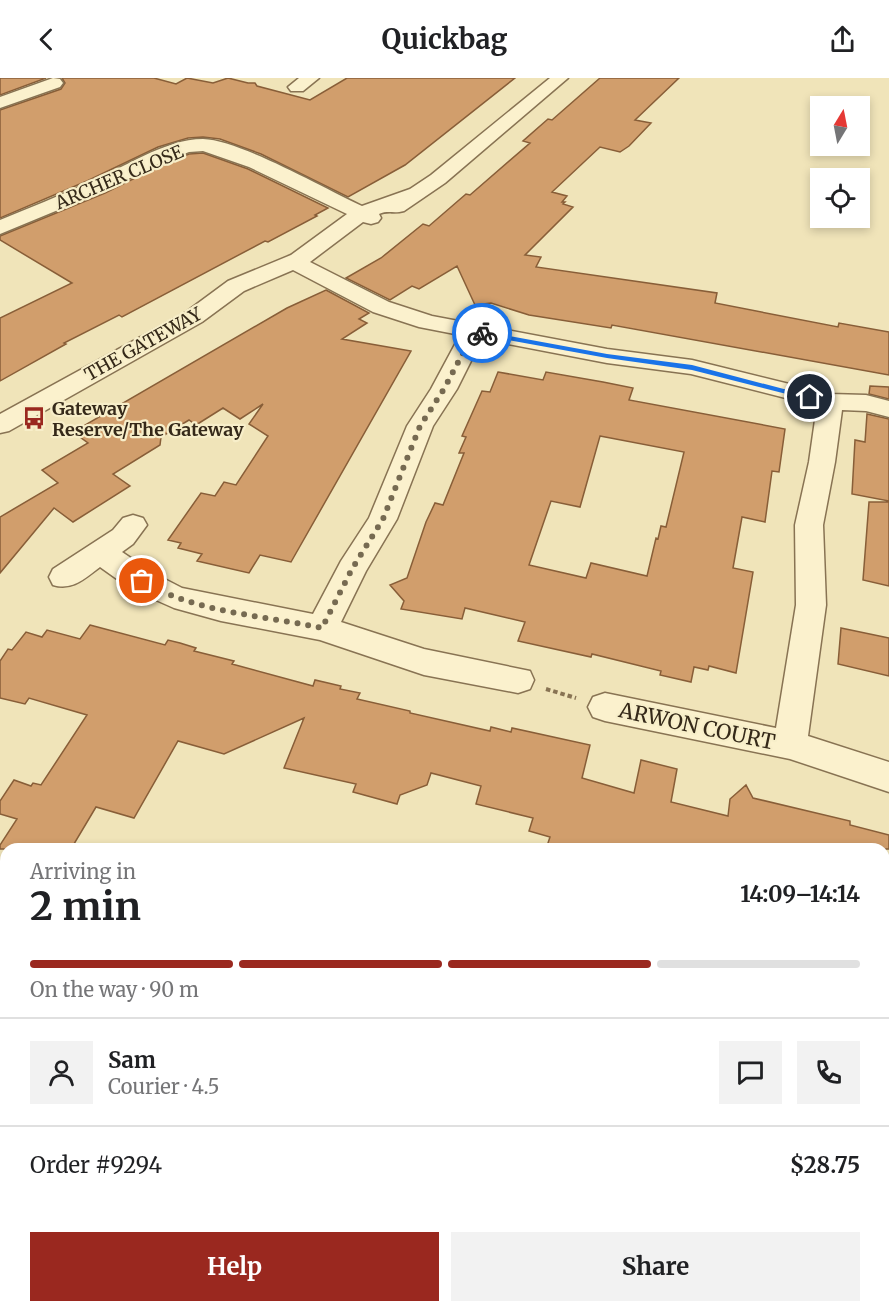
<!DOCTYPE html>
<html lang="en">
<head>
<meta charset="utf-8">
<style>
  :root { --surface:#fff; --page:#f2f2f2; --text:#202124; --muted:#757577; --line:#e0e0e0; --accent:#9a281f }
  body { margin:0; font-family:Merriweather,serif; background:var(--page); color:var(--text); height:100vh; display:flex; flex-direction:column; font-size:22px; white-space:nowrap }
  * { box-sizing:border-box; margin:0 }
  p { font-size:20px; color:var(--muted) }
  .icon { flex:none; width:33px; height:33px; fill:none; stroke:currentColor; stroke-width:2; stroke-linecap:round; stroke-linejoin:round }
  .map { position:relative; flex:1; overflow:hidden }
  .drawer { position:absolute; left:0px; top:765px; width:890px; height:470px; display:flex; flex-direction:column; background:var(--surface); border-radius:18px 18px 0 0; box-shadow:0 3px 9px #0003 }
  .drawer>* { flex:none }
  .needle { width:39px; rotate:10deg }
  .fabs { position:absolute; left:810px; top:18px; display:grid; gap:12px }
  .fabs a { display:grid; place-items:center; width:60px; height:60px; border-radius:0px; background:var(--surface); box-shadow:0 3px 9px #0003; font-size:30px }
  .pin { position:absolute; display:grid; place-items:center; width:51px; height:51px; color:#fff; margin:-26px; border:3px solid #fff; border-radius:50%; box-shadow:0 2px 6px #0007 }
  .courier { position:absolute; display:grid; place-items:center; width:60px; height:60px; margin:-30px; border:4px solid #1a73e8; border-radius:50%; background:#fff; color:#222; box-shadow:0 2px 8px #0007 }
  .summary em { font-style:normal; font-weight:700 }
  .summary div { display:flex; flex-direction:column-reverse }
  .summary { display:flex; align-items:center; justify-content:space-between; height:102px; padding:0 30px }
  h1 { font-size:39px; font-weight:700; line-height:45px }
  .bar { display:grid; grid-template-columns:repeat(4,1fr); gap:9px 6px; align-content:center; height:72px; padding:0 30px }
  .bar i { height:8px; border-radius:4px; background:var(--line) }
  .bar .current { background:var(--accent) }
  .bar p { grid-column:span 4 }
  .line { display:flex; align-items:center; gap:15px; padding:0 30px; border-top:2px solid var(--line) }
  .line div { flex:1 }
  .round { display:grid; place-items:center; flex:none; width:63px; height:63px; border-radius:0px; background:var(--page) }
  .cta { display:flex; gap:12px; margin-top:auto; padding:12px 30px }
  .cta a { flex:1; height:69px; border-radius:0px; background:var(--accent); color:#fff; font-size:24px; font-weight:700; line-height:69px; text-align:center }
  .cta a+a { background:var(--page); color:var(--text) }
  header { display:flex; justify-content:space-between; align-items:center; height:78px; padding:0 30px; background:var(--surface); font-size:27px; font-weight:700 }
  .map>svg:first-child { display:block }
  .building { fill:#d19e6c; stroke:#885e38; stroke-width:1.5; fill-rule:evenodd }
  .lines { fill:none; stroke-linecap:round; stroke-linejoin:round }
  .street-casing { stroke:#887353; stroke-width:3 }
  .path { stroke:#887353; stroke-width:4; stroke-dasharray:4.5 3; stroke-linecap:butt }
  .street { fill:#fbf1cd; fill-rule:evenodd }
  .route { fill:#1a73e8 }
  .done { stroke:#766a51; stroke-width:6; stroke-dasharray:0 10.8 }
  .labels { text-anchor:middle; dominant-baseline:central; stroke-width:4.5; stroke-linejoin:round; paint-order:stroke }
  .far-street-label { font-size:18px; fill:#352919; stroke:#f7eec9 }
  .far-poi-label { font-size:18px; font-weight:bold; fill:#352919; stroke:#f7eec9; text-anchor:start }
  .street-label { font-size:21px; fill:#352919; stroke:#f7eec9 }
</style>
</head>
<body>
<header><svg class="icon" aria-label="back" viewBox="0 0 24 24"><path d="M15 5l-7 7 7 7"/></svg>Quickbag<svg class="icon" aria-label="share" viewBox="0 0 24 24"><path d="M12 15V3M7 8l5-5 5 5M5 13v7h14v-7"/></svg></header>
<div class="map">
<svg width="889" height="1234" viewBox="0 0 889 1234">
  <rect width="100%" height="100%" fill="#f0e4b9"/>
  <!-- building -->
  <path class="building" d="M0,0h46l-46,17z
    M62,0h92l22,6 11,-6 26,5 15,-5 20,5h7l2,3 53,14 37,-22h168l-110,87 -57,32 -87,-43 -41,-15 -17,-2 -15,1 -30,9 -71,34 -87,37v-108l61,-21 4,-6z
    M600,0h79l-44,42 16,3 -22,23 -9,6 -20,-5 -48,45 15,4 -5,6h3l-2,2 10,3 -48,48 16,2 -5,10 181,26 -2,10 123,24 1,-4 50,9v43l-277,-50 -1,3 -82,-13 -38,-12 -16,2 -18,-39 -38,23 -7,-3 -22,14 -44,-22 35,-20 42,-34 6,2 37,-32 4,1 60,-52 -7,-2 25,-22 4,1z
    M203,75l45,16 80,39 -13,7 2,1 -49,26 -3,-1 -143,76 -3,-2 -55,28 2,1 -66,37v-63l72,-35 -72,-43v-4l105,-43 54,-27 30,-12z
    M326,212l43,23 -10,6 8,4 -25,16 69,12 -120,211 -31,-7 -11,18 -52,-12 5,-7 -24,-6 3,-5 -13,-3 33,-47 14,3 9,-14 12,3 32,-49 -19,-12 14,-20 -23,15 -17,-11 -27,17 -7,-5 -28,17 -1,8 -47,29 17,12 -57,36 -19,-14 -54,65v-56l58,-34 -16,-13 46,-27 -15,-11 214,-124z
    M498,294l45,8 3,-8 57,10 30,6 -4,12 156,29 -6,43 -7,-1 -7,51 -23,-5 -9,51 20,4 -17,101 -27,-7 -1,4 -14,-3 -3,15 -31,-7 1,-4 -69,-17 -1,3 -73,-16 7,-19 -60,-14 -3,11 -61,-10 3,-8 -14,-16 17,-7 19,-56 9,-19 8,2 21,-52h-5l7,-16 -4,-1 20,-45 8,1zM600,358l84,16 -18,75 -5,-1 -3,13 -2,-1 -9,38 -56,-13 -5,15 -57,-13 22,-64 29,6z
    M870,308l19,1v12l-20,-5z
    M867,336l22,5v82l-37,-7 3,-54 10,2z
    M869,424h20v84l-26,-6z
    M90,547l75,20 3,-5 12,3 16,5 -2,3 40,10 -2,3 81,22 2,-6 26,6 -1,3 20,4 -3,6 53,12v2l80,18 1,-4 20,5 1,-4 78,17 -8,33 52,15 7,-33 36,9 -6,33 57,14 2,-17 16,-14 7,13 97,23v4l39,10v14h-343l4,-12 -21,-6 4,-13 -57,-14 5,-18 -50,-13 -4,12 -27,10 -3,9 -44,-12 3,-8 -72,-16 20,-50 -80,36 -46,-13 -44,77 -38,-11 -25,42h-71v-4l17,-26 -17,-5v-13l14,-21 17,6 2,-3 8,2 46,-70 -58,-17 -4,6 -25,-6v-37l8,-12 4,1 14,-18 16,5 5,-7 33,9z
    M841,550l48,10v38l-51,-12z"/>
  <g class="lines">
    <!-- street casing -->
    <g class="street-casing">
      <path id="street" d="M53,0l7,1 3,4 -3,4 -60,21v-11z
        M299,0h20l-16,13h-12l-3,-4z
        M550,0h18l-123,105 -41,28c-10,3 -16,-1 -25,3l2,4 -3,4 -7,2 -8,-2 -53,40 79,40 43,14 175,33 85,11 138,34 36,1 23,6v16l-23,-6 -24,-1 -7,52 -12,63 3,80 -18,131 81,26v30l-99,-33 -185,-38 -12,-4 -5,-10 5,-10 12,-4 171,35 20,-123 -1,-80 14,-63 8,-56 -126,-32 -84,-11 -125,-24 -25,50 -24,37 -36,93 -31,52 -25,51 83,27 106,22 4,9 -4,9 -12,4 -94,-18 -104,-35 -99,-19 -47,-13 -43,-19 -31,-22c-15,11 -27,24 -47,18l-4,-8 4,-8 60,-39 10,-12 10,-3 10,3 4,7 -14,19 -11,8 31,21 29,15 131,26 28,-53 28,-43 38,-92 24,-37 29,-54 -41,-8 -46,-15 -80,-42 -49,21 -42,31 -193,109 -9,2v-19l186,-102 42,-31 63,-26 56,-41 -98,-47 -46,-16 -14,1 -31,12 -54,27 -104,43v-14c29,-12 59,-24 88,-37 34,-14 77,-44 115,-44 37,1 122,50 159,67l48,-17 21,-14z
        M0,933l6,2v42l-6,-2z
        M736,1228h62l3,6h-63z"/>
    </g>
    <!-- path -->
    <path class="path" d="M546,611l30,9"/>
    <!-- street -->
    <use href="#street" class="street"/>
  </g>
  <!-- route -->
  <path class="route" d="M482,253l125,23 85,11 122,32 -4,3 -118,-30 -85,-12 -127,-23z"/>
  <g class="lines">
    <!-- done -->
    <path class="done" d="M142,503c53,32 120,34 180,47l30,-59 31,-50 37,-93 24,-37 30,-57 8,1"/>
  </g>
  <!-- icons -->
  <defs>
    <g id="bus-bare" transform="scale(1.8)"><path d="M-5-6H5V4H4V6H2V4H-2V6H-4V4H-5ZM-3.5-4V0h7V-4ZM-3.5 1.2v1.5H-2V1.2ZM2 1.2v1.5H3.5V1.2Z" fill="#9a281f" stroke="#f7eec9" stroke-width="2.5" paint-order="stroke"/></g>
  </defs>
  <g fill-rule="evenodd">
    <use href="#bus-bare" x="34" y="340"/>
  </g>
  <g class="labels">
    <!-- far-street labels -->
    <g class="far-street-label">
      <text transform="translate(119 99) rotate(-23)">ARCHER CLOSE</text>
      <text transform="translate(143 266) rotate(-29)">THE GATEWAY</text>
    </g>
    <!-- far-poi labels -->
    <g class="far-poi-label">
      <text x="52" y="330">Gateway<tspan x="52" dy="21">Reserve/The Gateway</tspan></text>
    </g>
    <!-- street labels -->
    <g class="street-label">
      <text transform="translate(697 648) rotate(12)">ARWON COURT</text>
    </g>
  </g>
</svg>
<div class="fabs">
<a><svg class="needle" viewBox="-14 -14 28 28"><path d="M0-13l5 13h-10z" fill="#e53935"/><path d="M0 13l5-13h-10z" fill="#757577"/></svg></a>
<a><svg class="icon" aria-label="locate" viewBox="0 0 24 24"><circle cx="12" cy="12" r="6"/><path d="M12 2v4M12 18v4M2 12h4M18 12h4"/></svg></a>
</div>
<div class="pin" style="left:142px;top:503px;background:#ea580c"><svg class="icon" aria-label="bag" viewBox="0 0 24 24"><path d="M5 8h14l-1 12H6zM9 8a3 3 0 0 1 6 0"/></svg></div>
<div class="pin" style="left:810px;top:319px;background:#1f2937"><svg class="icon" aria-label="home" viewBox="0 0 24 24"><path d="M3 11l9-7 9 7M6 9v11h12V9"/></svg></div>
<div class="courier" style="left:482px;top:255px"><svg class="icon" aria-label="bike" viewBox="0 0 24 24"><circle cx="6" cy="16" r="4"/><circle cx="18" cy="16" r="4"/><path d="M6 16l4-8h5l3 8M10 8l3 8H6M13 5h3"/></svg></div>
<section class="drawer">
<div class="summary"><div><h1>2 min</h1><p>Arriving in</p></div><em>14:09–14:14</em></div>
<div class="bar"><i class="current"></i><i class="current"></i><i class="current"></i><i></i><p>On the way · 90 m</p></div>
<div class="line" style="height:108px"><a class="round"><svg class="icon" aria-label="person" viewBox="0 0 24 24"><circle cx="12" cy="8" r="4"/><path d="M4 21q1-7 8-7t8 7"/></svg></a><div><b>Sam</b><p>Courier · 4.5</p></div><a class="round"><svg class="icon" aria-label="chat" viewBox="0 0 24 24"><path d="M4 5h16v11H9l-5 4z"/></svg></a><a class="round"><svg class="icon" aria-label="phone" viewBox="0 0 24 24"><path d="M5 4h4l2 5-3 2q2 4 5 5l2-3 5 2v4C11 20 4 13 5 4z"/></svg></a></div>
<div class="line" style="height:78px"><div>Order #9294</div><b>$28.75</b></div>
<div class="cta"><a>Help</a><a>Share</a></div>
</section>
</div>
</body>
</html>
